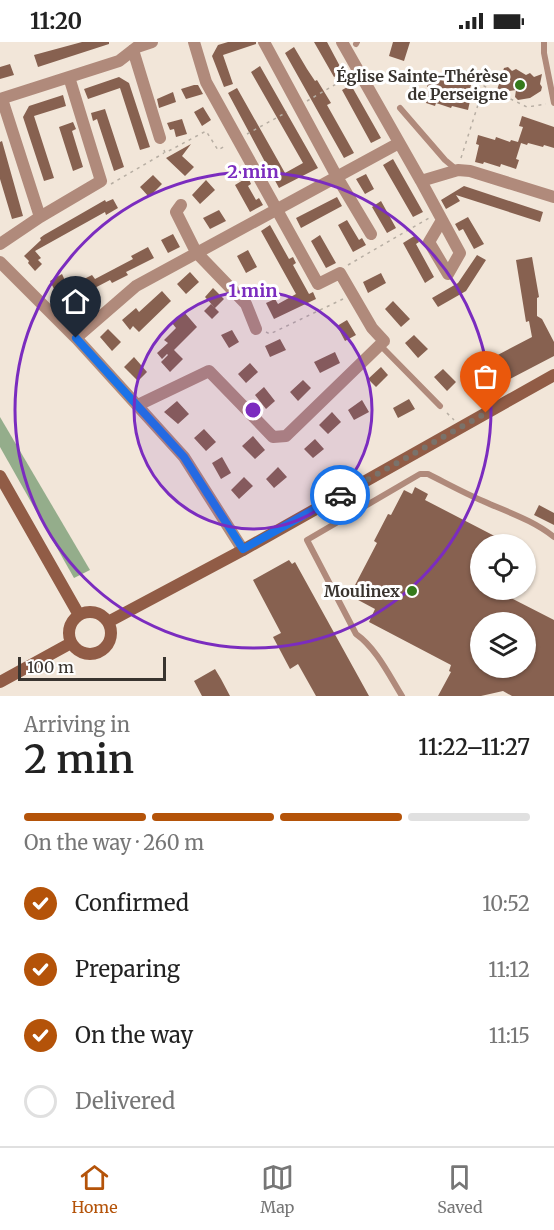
<!DOCTYPE html>
<html lang="en">
<head>
<meta charset="utf-8">
<style>
  :root { --surface:#fff; --page:#f2f2f2; --text:#222; --muted:#767676; --line:#e0e0e0; --accent:#b45309 }
  body { margin:0; font-family:Merriweather,serif; background:var(--page); color:var(--text); height:100vh; display:flex; flex-direction:column; font-size:22px; white-space:nowrap }
  * { box-sizing:border-box; margin:0 }
  p { font-size:20px; color:var(--muted) }
  .icon { flex:none; width:33px; height:33px; fill:none; stroke:currentColor; stroke-width:2; stroke-linecap:round; stroke-linejoin:round }
  .map { position:relative; height:654px; overflow:hidden }
  .details { display:flex; flex-direction:column; background:var(--surface); flex:1 }
  .details>* { flex:none }
  .tools { position:absolute; left:470px; top:492px; display:grid; gap:12px }
  .tools a { display:grid; place-items:center; width:66px; height:66px; border-radius:50%; background:var(--surface); box-shadow:0 2px 4px #0004; font-size:30px }
  .scale { position:absolute; left:18px; bottom:15px; width:148px; box-sizing:border-box; padding-left:6px; border:3px solid #39342f; border-top:0; font-size:16px; line-height:21px; white-space:nowrap; color:#39342f; -webkit-text-stroke:4px #fff; paint-order:stroke }
  .pin { position:absolute; display:grid; place-items:center; width:51px; height:51px; color:#fff; margin:-62px -26px; border-radius:50% 50% 50% 0; rotate:-45deg; box-shadow:0 0 6px #0007 }
  .pin .icon { rotate:45deg }
  .courier { position:absolute; display:grid; place-items:center; width:60px; height:60px; margin:-30px; border:4px solid #1a73e8; border-radius:50%; background:#fff; color:#222; box-shadow:0 2px 8px #0007 }
  .summary em { font-style:normal; font-weight:600 }
  .summary div { display:flex; flex-direction:column-reverse }
  .summary { display:flex; align-items:center; justify-content:space-between; height:102px; padding:0 24px }
  h1 { font-size:39px; font-weight:600; line-height:45px }
  .bar { display:grid; grid-template-columns:repeat(4,1fr); gap:9px 6px; align-content:center; height:72px; padding:0 24px }
  .bar i { height:8px; border-radius:4px; background:var(--line) }
  .bar .current { background:var(--accent) }
  .bar p { grid-column:span 4 }
  ol { padding:0 24px; list-style:none }
  li { display:flex; align-items:center; gap:18px; height:66px }
  li p { margin-inline-start:auto }
  li .icon { padding:6px; border-radius:50%; background:var(--accent); color:#fff; stroke-width:4 }
  li:last-child { color:var(--muted) }
  li i { width:33px; height:33px; border:3px solid var(--line); border-radius:50% }
  .status { display:flex; justify-content:space-between; align-items:center; height:42px; padding:0 30px; background:var(--surface); direction:ltr }
  .status svg { height:16px; fill:currentColor }
  .dock { display:flex; justify-content:space-around; align-items:center; height:84px; border-top:2px solid var(--line); background:var(--surface); font-size:16px; color:var(--muted) }
  .dock a { display:grid; justify-items:center; gap:3px }
  .dock .current { color:var(--accent) }
  .map>svg:first-child { display:block }
  .forest { fill:#94ad8b }
  .building { fill:#876150; fill-rule:evenodd }
  .lines { fill:none; stroke-linecap:round; stroke-linejoin:round }
  .path { stroke:#b7aea3; stroke-width:1.5; stroke-dasharray:3 4.5; stroke-linecap:butt }
  .service { stroke:#b08a7b; stroke-width:6 }
  .minor { stroke:#b08a7b; stroke-width:12 }
  .secondary { stroke:#915c46; stroke-width:12 }
  .done { stroke:#7a726a; stroke-width:6; stroke-dasharray:0 10.8 }
  .route { stroke:#1a73e8; stroke-width:8 }
  .ring { fill:none; stroke:#7b2cbf; stroke-width:3 }
  .poi-dot { fill:#357a1c; stroke:#fff; stroke-width:2 }
  .labels { text-anchor:middle; dominant-baseline:central; stroke-width:6; stroke-linejoin:round; paint-order:stroke }
  .poi-label { font-size:16px; font-weight:bold; fill:#39342f; stroke:#fff; text-anchor:end }
  .centre { fill:#7b2cbf; stroke:#fff; stroke-width:3 }
  .ring-label { font-size:18px; text-anchor:middle; font-weight:bold; fill:#7b2cbf; stroke:#fff; stroke-width:6; stroke-linejoin:round; paint-order:stroke }
</style>
</head>
<body>
<div class="status"><b>11:20</b><svg viewBox="0 0 49 12"><path d="M0 12V9h3v3zM5 12V6h3v6zM10 12V3h3v9zM15 12V0h3v12zM26 1h20v11H26zM47 4h2v5h-2z"/></svg></div>
<div class="map">
<svg width="554" height="654" viewBox="0 0 554 654">
  <rect width="100%" height="100%" fill="#f2e6d9"/>
  <!-- forest -->
  <path class="forest" d="M0,375l90,153 -16,8 -74,-131z"/>
  <!-- building -->
  <path class="building" d="M82,0h27v2l-71,23 -4,-12z
    M228,0h28v2l-33,11 10,29 -9,3 -12,-31 6,-11z
    M314,0h13l16,30 -9,5z
    M393,0h17l-6,19 -15,-5z
    M294,5l13,22 8,12 2,-1 14,23 -4,2 27,48 -10,5 -59,-105z
    M10,22l4,11 -14,4v-12z
    M260,24l58,102 -39,20 -51,-95 9,-5 48,85 18,-10 -52,-91z
    M508,25l4,4 4,-2 10,6 4,-2 4,4 8,-3 -2,10 2,3 -1,4 -11,7 -12,2 -3,-3 1,-7 -7,1 -4,-3 -8,2 7,-22z
    M119,35l10,6 21,64 -10,3 -20,-62 -32,11 -4,-10z
    M430,35l15,4 1,-2 25,6 -4,15 3,1 -2,9 -16,-4 -1,2 -15,-5 -1,3 -9,-3 4,-16h-3z
    M194,43h4l5,9 -17,5 -5,-10z
    M351,43l30,53 -10,5 -29,-53z
    M173,50l3,10 -17,6 -2,-9z
    M63,53l3,11 -32,10 20,62 -10,3 -21,-64 6,-11z
    M203,65l8,13 -9,6 -8,-14z
    M105,67l19,58 -10,4 -17,-52 -4,2 -2,-8z
    M522,74l32,11v21l-10,-3 -1,2 -15,-4 -1,2 -6,-2 -5,16 3,1 -3,9 -15,-5 -1,3 -16,-5 -1,2 -8,-2 4,-17 -3,-1 2,-9 17,5 1,-3 14,5 1,-2 7,2 5,-15 -4,-1z
    M182,77l5,15 -11,3 -2,-8 -4,1 -3,-7z
    M73,80l3,7 -4,2 11,36 -10,4 -14,-44z
    M2,99l21,75 -11,3 -12,-40v-37z
    M191,102l-9,12 12,11 -9,9 -19,-18z
    M393,117l30,53 -10,5 -30,-52z
    M366,132l8,15 -9,5 -9,-15z
    M153,133l9,9 -13,13 -9,-10z
    M248,135l3,7 -3,2 8,14 3,-2 4,7 -13,7 -15,-27z
    M206,138l9,10 -15,14 -8,-9z
    M464,144l79,26 -3,10 -84,-27 4,6 -14,8 -5,-9z
    M337,155l5,9 -41,22 -5,-10z
    M113,157l5,9 -12,7 -1,-3 -70,39 6,7 -3,2 4,4 -7,7 -7,-8 1,-2 -5,-5 17,-16 -1,-2 4,-3 61,-35 1,2z
    M381,159l15,27 -9,5 -15,-26z
    M219,168l7,11 -16,8 -7,-11z
    M468,175l16,27 -10,5 -11,-20 -4,2 -4,-7z
    M347,178l12,20 3,-2 4,7 -13,7 -15,-27z
    M270,183l19,34 4,-2 3,6 -3,2 16,29 4,-2 3,7 -42,20 -8,-16 9,-4 3,5 18,-10 -35,-63z
    M173,192l7,13 -12,6 -7,-13z
    M320,193l16,28 -10,5 -15,-27z
    M416,193l3,7 -3,2 18,33 -9,6 -22,-40z
    M148,205l6,11 -28,14 2,3 -16,8 -2,-3 -25,13 -1,-2 -21,13 -3,-5 -4,2 -4,-8 3,-2 -5,-10 12,-7 6,13 24,-12 3,4 38,-20 -2,-3z
    M248,208l9,17 -11,6 -9,-17z
    M477,213l9,5 -20,31 -28,16 -6,-9 26,-15z
    M532,215l7,40 -2,1v18l5,3 12,23v14l-50,26 -12,-24 40,-21 -3,-16 -3,1 -10,-62z
    M190,230l9,10 -13,12 -9,-10z
    M381,231l5,10 -18,10 -5,-11z
    M213,246l11,11 -9,9 -10,-11z
    M162,249l9,10 -32,31 -6,-6 -3,4 -8,-10 14,-12 3,4z
    M393,259l17,18 -9,8 -16,-18z
    M211,262l8,8 -7,7 -8,-8z
    M184,270l13,15 -23,23 9,9 -13,13 -9,-10 7,-7 -1,-1 -5,5 -5,-6 11,-10 -4,-3 12,-12 -4,-5z
    M347,278l9,15 -11,6 -8,-15z
    M108,287l13,13 -9,9 -12,-14z
    M232,288l7,12 -10,6 -8,-13z
    M414,293l14,14 -10,9 -13,-15z
    M280,297l6,11 -16,7 -5,-11z
    M335,310l5,11 -20,10 -6,-11z
    M134,315l13,15 -9,9 -14,-14z
    M250,321l8,9 -12,11 -8,-9z
    M381,325l7,8 -12,12 -8,-8z
    M443,327l13,13 -9,9 -13,-14z
    M303,338l8,8 -13,13 -8,-9z
    M264,345l11,14 -9,8 -11,-14z
    M409,357l6,10 -17,9 -5,-10z
    M362,358l7,12 -15,8 -6,-10z
    M177,359l12,13 -11,10 -14,-12z
    M332,370l9,10 -13,12 -9,-9z
    M204,387l12,13 -10,9 -12,-13z
    M253,394l12,14 -10,9 -13,-13z
    M315,397l9,10 -11,9 -9,-9z
    M222,415l9,16 -10,6 -9,-16z
    M278,425l9,10 -13,11 -8,-9z
    M244,435l9,9 -14,13 -8,-9z
    M415,445l13,7 -3,6 85,44h-30v46h24l9,4 -2,4 43,22v76h-42l-9,-5 -22,5h-43l13,-24 -2,-1 2,-6 -82,-43 6,-13 -30,-16 5,-8 4,2 23,-44 -3,-2 14,-27 3,1 13,-25 8,4zM480,580h45v46h-45z
    M539,463l15,8v12l-20,-10z
    M289,518l3,4 3,-2 74,134h-53l-18,-32 -8,5 -17,-32 8,-4 -28,-53z
    M215,627l6,10 9,17h-28l-8,-15z"/>
  <g class="lines">
    <!-- path -->
    <path class="path" d="M307,59l43,-25
      M247,92l40,-22
      M164,108l1,3 41,-22 12,19 9,-5
      M461,116l23,-72 43,21 19,-3
      M111,142l53,-31
      M348,223l81,-47
      M266,290l4,2 73,-35
      M447,371l7,7"/>
    <!-- service -->
    <path class="service" d="M544,0v11l10,50
      M356,2l1,-2
      M400,66l45,52 12,10
      M380,303l60,61
      M402,654c-13,-21 -26,-48 -46,-62l-49,-94 113,-66h8c18,9 36,19 55,27 24,11 50,19 71,36"/>
    <!-- minor -->
    <path class="minor" d="M264,0l73,135 34,57
      M342,0l79,139 37,-11 12,1 84,26
      M133,8l27,88
      M0,57l119,-38 18,-14 15,-5
      M2,57l38,118
      M421,139l39,72 -12,21 -19,-32 13,-22
      M181,163l-5,7 20,40 50,52 10,25
      M0,202l40,-27 61,-36 -32,-104
      M0,220l77,77 107,118 59,93
      M76,296l60,-52 263,-143
      M138,363l71,-34 64,66 13,-1 98,-95 -12,-13 -32,-55 -22,11 -112,-202 -12,-40"/>
    <!-- secondary -->
    <path class="secondary" d="M0,434l79,139
      M69 591a21 21 0 1 1 42 0a21 21 0 1 1-42 0Z
      M108,580l135,-72 311,-175
      M0,640l71,-39"/>
  </g>
  <g class="lines">
    <!-- done -->
    <path class="done" d="M340,453l146,-82"/>
    <!-- route -->
    <path class="route" d="M76,296l108,119 59,92 97,-54"/>
  </g>
  <!-- distance rings -->
  <circle cx="253" cy="368" r="119" fill="#7b2cbf" fill-opacity=".12"/>
  <g class="ring">
    <circle cx="253" cy="368" r="119"/>
    <circle cx="253" cy="368" r="238"/>
  </g>
  <!-- markers -->
  <g class="poi-dot">
    <circle cx="520" cy="43" r="6"/>
    <circle cx="412" cy="549" r="6"/>
  </g>
  <g class="labels">
    <!-- poi labels -->
    <g class="poi-label">
      <text x="508" y="34">Église Sainte-Thérèse<tspan x="508" dy="18">de Perseigne</tspan></text>
      <text x="400" y="549">Moulinex</text>
    </g>
  </g>
  <circle cx="253" cy="368" r="9" class="centre"/>
  <g class="ring-label">
    <text x="253" y="136">2 min</text>
    <text x="253" y="255">1 min</text>
  </g>
</svg>
<div class="tools">
<a><svg class="icon" aria-label="locate" viewBox="0 0 24 24"><circle cx="12" cy="12" r="6"/><path d="M12 2v4M12 18v4M2 12h4M18 12h4"/></svg></a>
<a><svg class="icon" aria-label="layers" viewBox="0 0 24 24"><path d="M12 4l9 5-9 5-9-5zM3 14l9 5 9-5"/></svg></a>
</div>
<div class="scale">100 m</div>
<div class="pin" style="left:486px;top:371px;background:#ea580c"><svg class="icon" aria-label="bag" viewBox="0 0 24 24"><path d="M5 8h14l-1 12H6zM9 8a3 3 0 0 1 6 0"/></svg></div>
<div class="pin" style="left:76px;top:296px;background:#1f2937"><svg class="icon" aria-label="home" viewBox="0 0 24 24"><path d="M3 11l9-7 9 7M6 9v11h12V9"/></svg></div>
<div class="courier" style="left:340px;top:453px"><svg class="icon" aria-label="car" viewBox="0 0 24 24"><path d="M5 17H2v-5l4-1 3-4h7l3 4 3 1v5h-3M9 17h6M6 11h13"/><circle cx="7" cy="17" r="2"/><circle cx="17" cy="17" r="2"/></svg></div>
</div>
<section class="details">
<div class="summary"><div><h1>2 min</h1><p>Arriving in</p></div><em>11:22–11:27</em></div>
<div class="bar"><i class="current"></i><i class="current"></i><i class="current"></i><i></i><p>On the way · 260 m</p></div>
<ol>
<li><svg class="icon" aria-label="check" viewBox="0 0 24 24"><path d="M5 12l5 5 9-10"/></svg>Confirmed<p>10:52</p></li>
<li><svg class="icon" aria-label="check" viewBox="0 0 24 24"><path d="M5 12l5 5 9-10"/></svg>Preparing<p>11:12</p></li>
<li><svg class="icon" aria-label="check" viewBox="0 0 24 24"><path d="M5 12l5 5 9-10"/></svg>On the way<p>11:15</p></li>
<li><i></i>Delivered</li>
</ol>
</section>
<nav class="dock">
<a class="current"><svg class="icon" aria-label="home" viewBox="0 0 24 24"><path d="M3 11l9-7 9 7M6 9v11h12V9"/></svg>Home</a>
<a><svg class="icon" aria-label="map" viewBox="0 0 24 24"><path d="M3 6l6-2 6 2 6-2v14l-6 2-6-2-6 2zM9 4v14M15 6v14"/></svg>Map</a>
<a><svg class="icon" aria-label="saved" viewBox="0 0 24 24"><path d="M7 4h10v16l-5-4-5 4z"/></svg>Saved</a>
</nav>
</body>
</html>
